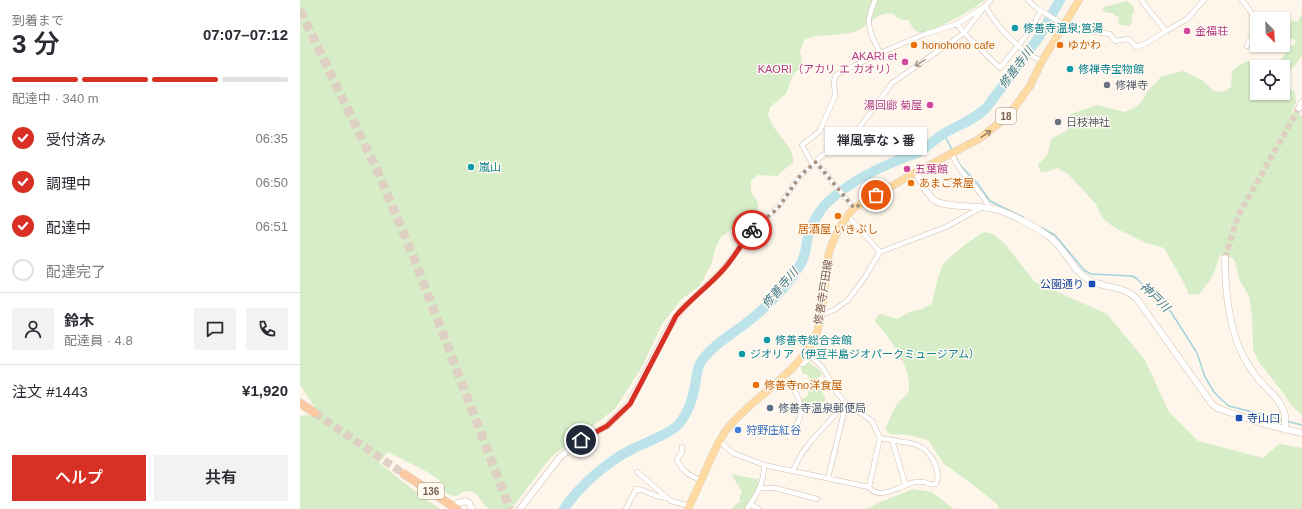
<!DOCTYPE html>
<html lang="ja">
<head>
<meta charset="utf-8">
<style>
  :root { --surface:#fff; --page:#f2f2f3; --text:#2b2b33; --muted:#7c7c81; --line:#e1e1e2; --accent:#d93025 }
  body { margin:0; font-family:Helvetica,"Noto Sans JP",sans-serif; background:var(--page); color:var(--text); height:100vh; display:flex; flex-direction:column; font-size:15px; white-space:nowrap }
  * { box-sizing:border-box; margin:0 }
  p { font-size:13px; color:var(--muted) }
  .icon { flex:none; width:22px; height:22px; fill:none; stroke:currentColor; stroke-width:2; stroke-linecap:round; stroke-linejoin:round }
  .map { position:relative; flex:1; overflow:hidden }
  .panel { display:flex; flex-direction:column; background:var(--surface); width:300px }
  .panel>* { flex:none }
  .needle { width:26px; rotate:156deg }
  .fabs { position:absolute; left:950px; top:12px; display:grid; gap:8px }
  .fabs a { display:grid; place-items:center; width:40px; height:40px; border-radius:0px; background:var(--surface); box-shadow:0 1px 3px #0004; font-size:20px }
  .pin { position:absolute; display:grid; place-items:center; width:34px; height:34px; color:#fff; margin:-17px; border:2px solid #fff; border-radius:50%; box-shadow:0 1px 4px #0007 }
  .courier { position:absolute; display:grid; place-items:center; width:40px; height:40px; margin:-20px; border:3px solid #d93025; border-radius:50%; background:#fff; color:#222; box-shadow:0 1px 5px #0007 }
  .bubble { position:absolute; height:28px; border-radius:0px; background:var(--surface); box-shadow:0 1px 3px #0004; font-size:13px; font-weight:600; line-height:28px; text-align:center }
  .headline em { font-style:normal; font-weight:600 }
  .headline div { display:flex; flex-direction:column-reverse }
  .headline { display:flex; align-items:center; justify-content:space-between; height:68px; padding:0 12px }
  h1 { font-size:26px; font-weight:600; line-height:30px }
  .bar { display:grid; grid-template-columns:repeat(4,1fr); gap:6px 4px; align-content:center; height:48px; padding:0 12px }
  .bar i { height:5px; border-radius:3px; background:var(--line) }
  .bar .active { background:var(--accent) }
  .bar p { grid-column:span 4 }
  .line { display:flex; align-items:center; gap:10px; padding:0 12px; border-top:1px solid var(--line) }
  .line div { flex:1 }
  .round { display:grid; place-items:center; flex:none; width:42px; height:42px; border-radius:0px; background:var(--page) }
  ol { padding:0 12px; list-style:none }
  li { display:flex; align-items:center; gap:12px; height:44px }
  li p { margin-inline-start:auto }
  li .icon { padding:4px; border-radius:50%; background:var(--accent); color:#fff; stroke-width:4 }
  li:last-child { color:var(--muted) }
  li i { width:22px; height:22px; border:2px solid var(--line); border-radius:50% }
  .button { display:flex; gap:8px; margin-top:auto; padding:8px 12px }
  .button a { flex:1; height:46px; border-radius:0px; background:var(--accent); color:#fff; font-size:16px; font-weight:600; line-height:46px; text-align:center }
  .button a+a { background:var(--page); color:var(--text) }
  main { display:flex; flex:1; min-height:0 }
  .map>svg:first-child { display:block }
  .green { fill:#d7edc7 }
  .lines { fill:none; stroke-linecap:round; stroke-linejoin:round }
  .stream { stroke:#a2d3dc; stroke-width:1.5 }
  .river { stroke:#bde3ea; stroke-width:10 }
  .tertiary-tunnel { stroke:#ded0c3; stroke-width:6; stroke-dasharray:6 3; stroke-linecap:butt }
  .trunk-tunnel { stroke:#ded0c3; stroke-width:8; stroke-dasharray:8 4; stroke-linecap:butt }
  .motorway-tunnel { stroke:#ded0c3; stroke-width:9; stroke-dasharray:9 4.5; stroke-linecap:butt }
  .minor-casing { stroke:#d2beae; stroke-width:5.5 }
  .tertiary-casing { stroke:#d2beae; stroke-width:7 }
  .primary-casing { stroke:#dad1cd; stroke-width:8 }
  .trunk-casing { stroke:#dad1cd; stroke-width:9 }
  .minor { stroke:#fff; stroke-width:4.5 }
  .tertiary { stroke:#fff; stroke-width:6 }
  .primary { stroke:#ffdba1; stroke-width:7 }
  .trunk { stroke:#fcc9a0; stroke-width:8 }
  .oneway { stroke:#aa958a }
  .oneway2 { stroke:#a38265 }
  .done { stroke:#aa9283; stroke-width:4; stroke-dasharray:0 7.2 }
  .route { stroke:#d93025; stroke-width:5 }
  .culture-dot { fill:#0f9aa8; stroke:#fffaf2; stroke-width:1.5 }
  .hotel-dot { fill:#d1479c; stroke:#fffaf2; stroke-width:1.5 }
  .food-dot { fill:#e8710a; stroke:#fffaf2; stroke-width:1.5 }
  .worship-dot { fill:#6b7280; stroke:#fffaf2; stroke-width:1.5 }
  .transit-dot { fill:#1a4fb4; stroke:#fffaf2; stroke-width:1.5 }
  .service-dot { fill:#5c6f8a; stroke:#fffaf2; stroke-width:1.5 }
  .shop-dot { fill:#3f7fe0; stroke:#fffaf2; stroke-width:1.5 }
  .labels { text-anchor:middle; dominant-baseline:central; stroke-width:3; stroke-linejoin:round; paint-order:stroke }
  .shield { fill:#fffaf2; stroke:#a38b7d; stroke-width:1 }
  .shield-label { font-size:10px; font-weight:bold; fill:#7c5c4b }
  .culture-label { font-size:11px; fill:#0d838f; stroke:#fffaf2; text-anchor:start }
  .hotel-label { font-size:11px; fill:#b23c85; stroke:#fffaf2; text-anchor:start }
  .food-label { font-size:11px; fill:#c56008; stroke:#fffaf2; text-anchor:start }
  .worship-label { font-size:11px; fill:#5b616d; stroke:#fffaf2; text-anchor:start }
  .transit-label { font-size:11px; fill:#164399; stroke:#fffaf2; text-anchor:end }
  .street-label { font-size:11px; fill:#7c5c4b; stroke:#fffaf2 }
  .service-label { font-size:11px; fill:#4e5e75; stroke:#fffaf2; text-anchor:start }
  .shop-label { font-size:11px; fill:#366cbe; stroke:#fffaf2; text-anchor:start }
  .water-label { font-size:12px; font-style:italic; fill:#3f7c88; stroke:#fffaf2 }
</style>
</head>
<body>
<main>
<section class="panel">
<div class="headline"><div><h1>3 分</h1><p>到着まで</p></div><em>07:07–07:12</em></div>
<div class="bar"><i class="active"></i><i class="active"></i><i class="active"></i><i></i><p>配達中 · 340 m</p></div>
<ol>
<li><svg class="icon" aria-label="check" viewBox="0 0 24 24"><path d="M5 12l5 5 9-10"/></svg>受付済み<p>06:35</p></li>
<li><svg class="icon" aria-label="check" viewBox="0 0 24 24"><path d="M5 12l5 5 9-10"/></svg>調理中<p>06:50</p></li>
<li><svg class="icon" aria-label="check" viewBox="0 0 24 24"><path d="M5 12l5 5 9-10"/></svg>配達中<p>06:51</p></li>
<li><i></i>配達完了</li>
</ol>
<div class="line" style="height:72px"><a class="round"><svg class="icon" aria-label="person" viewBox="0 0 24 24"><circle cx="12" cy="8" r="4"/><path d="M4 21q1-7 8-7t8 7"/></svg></a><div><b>鈴木</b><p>配達員 · 4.8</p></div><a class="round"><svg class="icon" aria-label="chat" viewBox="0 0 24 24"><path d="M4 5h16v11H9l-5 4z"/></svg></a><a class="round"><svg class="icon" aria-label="phone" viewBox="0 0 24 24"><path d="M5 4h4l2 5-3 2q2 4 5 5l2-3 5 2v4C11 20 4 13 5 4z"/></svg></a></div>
<div class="line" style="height:52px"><div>注文 #1443</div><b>¥1,920</b></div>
<div class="button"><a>ヘルプ</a><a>共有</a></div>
</section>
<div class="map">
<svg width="1002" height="509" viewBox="0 0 1002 509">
  <rect width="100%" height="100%" fill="#fef6eb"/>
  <!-- green -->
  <path class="green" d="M0,0h685c-11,9 -55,35 -67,32 -5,-1 -7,-8 -10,-12 -3,0 -6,0 -9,-1 -4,-3 -5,-6 -10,-6 -15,1 -22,15 -35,19 -17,5 -32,1 -49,7l-5,12 2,10 -2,7 -7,7 -7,19 -16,13 -2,8c2,5 5,10 7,14 7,10 20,21 18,34l-11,8 -4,5 -20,-1 -7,5v12l7,11v5l-5,6 -32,23 -6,12 -3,14 -12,22 -19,15 -19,24 -20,43 -27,42 -64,48 -35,46 -7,6h-20l-4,-3 -8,-11 -4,-3 -8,-1 -9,5 -6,-1 -4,-2 -7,-13 -10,-7 -41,-21 -9,11 40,31 21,15h-140v-93l8,-1 5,1 4,-5 -17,-26z
    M826,1c5,2 9,6 8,12l-2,2v6l-2,5 -9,-1 -3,-2 1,-5 -7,-5h-4l-5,-2v-4l5,-1z
    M1002,14v41l-8,12 -6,4 -5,-1v-3h-5l-1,-2c4,-5 5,-9 10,-12l2,-7 4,-1 3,-3 -2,-3 -7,-1 -4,-3v-9l3,2 6,-7h6z
    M948,61l10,1 4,5h-5v26h26v-10l12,9 1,11 -4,8 10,5v299l-11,-10 -7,-11 -26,-33 -5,-12 -1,-32 -3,-21 -10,-17 -2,-11 -4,-10 -13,-3c-5,17 -9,26 -21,39l-10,1 -4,-10 -21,-37 -18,-5 -31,-15 -12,-9 -8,-16 -27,-29 -11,-6 -10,4h-6l-3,-7c2,-4 6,-5 8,-9 3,-4 3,-8 4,-12 1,-8 11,-10 17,-13l4,-17 26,-9 28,7 14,-7 8,-13 15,-16 21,-5 19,9 12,11 9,1 8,-5 1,-16 7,-6z
    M684,232l9,2 12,10 30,38 72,32 38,46 24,52 29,29 65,17 16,-14 23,4v61h-304v-4l-26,-21 -28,-20 -16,-24 -20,-5 -18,-1 -5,-5c4,-8 8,-18 12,-25 3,-5 9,-7 11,-12 7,-19 -19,-57 -33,-70l2,-6 4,-2 16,5 12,-7 10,-2 13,-6c3,-13 5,-27 11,-39 4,-7 33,-29 41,-33z
    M506,362l5,1c3,5 9,5 11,11l-7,7 8,12 3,7 -11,8 -12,4 -2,-8 1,-5 6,-4 2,-10 -2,-10 -5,-1 -2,-5z
    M431,474l26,5 3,7 -16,23h-13l10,-9 -2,-1 3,-7z
    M613,489l19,3 22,17h-91l6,-1 9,-5z"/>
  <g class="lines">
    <!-- stream -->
    <path class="stream" d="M644,134l8,16
      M655,155l5,10 18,19 12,17 33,16
      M740,227l15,8 29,35 7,4 41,2 4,2 35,34 26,41 8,24 9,15 7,7 8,7 54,14
      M986,421l16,4"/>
    <!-- river -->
    <path class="river" d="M264,509c15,-23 43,-47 68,-60 13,-6 37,-15 46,-24 9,-10 15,-26 17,-39 2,-10 1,-17 7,-26 11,-14 25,-23 39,-33 23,-17 44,-38 59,-62 6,-9 6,-19 8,-29 3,-11 12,-27 20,-34 19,-18 44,-31 68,-41 7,-4 16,-5 23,-9 9,-5 16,-13 24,-18 15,-9 32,-14 44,-27l52,-70 21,-37"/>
    <!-- tertiary-tunnel -->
    <path class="tertiary-tunnel" d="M925,258l13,-42 61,-108"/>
    <!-- trunk-tunnel -->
    <path class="trunk-tunnel" d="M15,413l89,61"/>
    <!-- motorway-tunnel -->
    <path class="motorway-tunnel" d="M0,10l77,160 35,83 98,256"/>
    <!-- minor casing -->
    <g class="minor-casing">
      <path id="minor" d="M575,0c-2,6 -5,12 -6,19 -1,12 6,23 11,34
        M728,0l7,7 29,18 19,5 27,4 5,7 14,-2 7,8 9,-3 21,-13
        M842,0l2,4 22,27 21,-12 17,-19
        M942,0c5,6 14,17 14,26 0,6 -6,14 -9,20
        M657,24l7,9 36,35 29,-36 12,-21
        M652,153c6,22 29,34 37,55
        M516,162l38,46
        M513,165l6,-7 38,-27 35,-48 72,-50 21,-27c10,17 23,32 38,44 5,5 13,8 19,11
        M547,215l33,37
        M384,307l38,-37 32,-42 24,-21 22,-31 13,-11 -11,-20 18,-14 1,-3 14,-32 -1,-15 2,-6 44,-22 45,-19 32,-10 28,-18 6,-6
        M521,315l13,-5 14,-10 17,-23 15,-25 66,-25 36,-20
        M496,364h7l7,-6h3l10,10 14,25 9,10 26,18 8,17 -11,49
        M485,376c10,14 22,31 12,48
        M592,440c8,2 17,2 25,5 13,5 25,25 19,39 -5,2 -7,-1 -13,-2 -6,-1 -13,1 -19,4
        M419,441l14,12 31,12 105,22c9,12 23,3 35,-1l1,-3 -13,-43 -12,-2
        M382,447v5l-5,7c4,12 13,17 24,21
        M493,470l9,-17 10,-13 34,-37
        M337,472l34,29 19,5
        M528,478l18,-74
        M460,488h15l42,11
        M450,504l9,5
        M326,509l10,-20 6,1 14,6 11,2
        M447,509c10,-15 17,-25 17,-44"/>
    </g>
    <!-- tertiary casing -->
    <g class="tertiary-casing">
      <path id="tertiary" d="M999,108l3,-6
        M616,172c5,9 10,22 18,28 10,8 46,5 60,9 12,2 44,19 54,27 17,11 24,35 41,44 17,9 34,5 48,19l75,105 5,4 47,16 38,9
        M925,258c0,34 4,75 22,105 4,6 8,12 12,17 9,10 23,21 26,35 0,5 0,10 0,15
        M154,507l4,-4 8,-2 3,2 3,6
        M220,509l40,-52 21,-17 26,-14 22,-22 41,-78 14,-19"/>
    </g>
    <!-- primary casing -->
    <g class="primary-casing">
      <path id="primary" d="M388,509c7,-15 14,-30 20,-44 7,-15 13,-30 24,-42 26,-29 63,-48 82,-84 10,-21 10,-49 12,-71 2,-21 14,-45 28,-60l62,-36 63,-33 24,-19 11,-12 16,-22 12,-25 37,-61"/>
    </g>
    <!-- trunk casing -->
    <g class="trunk-casing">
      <path id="trunk" d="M0,403l15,10
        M104,474l53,35"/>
    </g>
    <!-- minor -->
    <use href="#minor" class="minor"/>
    <!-- tertiary -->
    <use href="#tertiary" class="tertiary"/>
    <!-- primary -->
    <use href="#primary" class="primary"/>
    <!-- trunk -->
    <use href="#trunk" class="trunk"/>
  </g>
  <!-- one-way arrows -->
  <defs><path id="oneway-shaft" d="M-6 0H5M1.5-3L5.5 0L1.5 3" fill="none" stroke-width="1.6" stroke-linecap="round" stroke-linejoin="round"/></defs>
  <use class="oneway" href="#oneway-shaft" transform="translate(620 63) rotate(146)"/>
  <use class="oneway2" href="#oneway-shaft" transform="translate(686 134) rotate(-35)"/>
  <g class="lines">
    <!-- done -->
    <path class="done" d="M452,230l26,-22 22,-32 16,-14 38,46 22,-13"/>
    <!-- route -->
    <path class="route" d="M281,440l26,-14 23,-22 46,-88c14,-17 32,-29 47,-46 11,-12 19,-27 29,-40"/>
  </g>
  <!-- markers -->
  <g class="culture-dot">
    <circle cx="715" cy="28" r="4"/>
    <circle cx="770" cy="69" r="4"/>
    <circle cx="171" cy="167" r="4"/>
    <circle cx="467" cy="340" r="4"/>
    <circle cx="442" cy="354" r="4"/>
  </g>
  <g class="hotel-dot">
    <circle cx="887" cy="31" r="4"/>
    <circle cx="605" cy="62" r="4"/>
    <circle cx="630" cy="105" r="4"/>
    <circle cx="607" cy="169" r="4"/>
  </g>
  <g class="food-dot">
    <circle cx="614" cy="45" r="4"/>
    <circle cx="760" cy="45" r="4"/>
    <circle cx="611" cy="183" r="4"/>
    <circle cx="538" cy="216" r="4"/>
    <circle cx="456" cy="385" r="4"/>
  </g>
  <g class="worship-dot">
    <circle cx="807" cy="85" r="4"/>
    <circle cx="758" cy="122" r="4"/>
  </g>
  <g class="transit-dot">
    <rect x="788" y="280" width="8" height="8" rx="2"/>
    <rect x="935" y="414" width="8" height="8" rx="2"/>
  </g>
  <circle class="service-dot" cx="470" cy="408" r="4"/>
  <circle class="shop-dot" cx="438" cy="430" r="4"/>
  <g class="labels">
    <!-- shield labels -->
    <g class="shield">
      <rect x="696" y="108" width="20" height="16" rx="3"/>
      <rect x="118" y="483" width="26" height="16" rx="3"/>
    </g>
    <g class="shield-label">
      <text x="706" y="116">18</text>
      <text x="131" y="491">136</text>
    </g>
    <!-- culture labels -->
    <g class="culture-label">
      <text x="723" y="28">修善寺温泉;筥湯</text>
      <text x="778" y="69">修禅寺宝物館</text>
      <text x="179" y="167">嵐山</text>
      <text x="475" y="340">修善寺総合会館</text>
      <text x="450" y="354">ジオリア（伊豆半島ジオパークミュージアム）</text>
    </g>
    <!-- hotel labels -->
    <g class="hotel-label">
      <text x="895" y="31">金福荘</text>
      <text x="597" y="56" text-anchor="end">AKARI et<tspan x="597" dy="13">KAORI（アカリ エ カオリ）</tspan></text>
      <text x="622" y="105" text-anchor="end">湯回廊 菊屋</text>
      <text x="615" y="169">五葉館</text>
    </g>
    <!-- food labels -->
    <g class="food-label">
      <text x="622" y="45">honohono cafe</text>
      <text x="768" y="45">ゆかわ</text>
      <text x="619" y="183">あまご茶屋</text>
      <text x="538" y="229" text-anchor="middle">居酒屋 いきぶし</text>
      <text x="464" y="385">修善寺no洋食屋</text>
    </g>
    <!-- worship labels -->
    <g class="worship-label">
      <text x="815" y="85">修禅寺</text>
      <text x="766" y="122">日枝神社</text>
    </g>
    <!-- transit labels -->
    <g class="transit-label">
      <text x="784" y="284">公園通り</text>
      <text x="947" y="418" text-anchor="start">寺山口</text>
    </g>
    <!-- street labels -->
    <g class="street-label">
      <text transform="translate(523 292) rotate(-81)">修善寺戸田線</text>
    </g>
    <!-- service labels -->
    <g class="service-label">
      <text x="478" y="408">修善寺温泉郵便局</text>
    </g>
    <!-- shop labels -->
    <g class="shop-label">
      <text x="446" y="430">狩野庄紅谷</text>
    </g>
    <!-- water labels -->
    <g class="water-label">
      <text transform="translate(716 68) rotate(-53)">修善寺川</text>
      <text transform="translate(480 288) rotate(-49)">修善寺川</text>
      <text transform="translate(855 297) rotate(44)">神戸川</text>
    </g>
  </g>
</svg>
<div class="fabs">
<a><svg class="needle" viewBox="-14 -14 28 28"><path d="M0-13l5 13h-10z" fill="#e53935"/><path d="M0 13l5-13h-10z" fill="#7c7c81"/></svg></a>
<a><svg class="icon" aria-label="locate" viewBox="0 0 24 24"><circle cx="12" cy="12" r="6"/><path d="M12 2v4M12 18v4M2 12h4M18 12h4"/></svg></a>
</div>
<div class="pin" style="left:576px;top:195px;background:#ea580c"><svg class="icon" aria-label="bag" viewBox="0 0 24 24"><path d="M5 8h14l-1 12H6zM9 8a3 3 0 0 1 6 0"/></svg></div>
<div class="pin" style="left:281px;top:440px;background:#1f2937"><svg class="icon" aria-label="home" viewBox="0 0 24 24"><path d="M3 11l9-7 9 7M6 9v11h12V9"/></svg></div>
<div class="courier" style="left:452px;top:230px"><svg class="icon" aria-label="bike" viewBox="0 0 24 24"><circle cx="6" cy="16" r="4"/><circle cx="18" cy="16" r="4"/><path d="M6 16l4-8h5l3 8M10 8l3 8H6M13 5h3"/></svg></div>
<div class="bubble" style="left:525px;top:127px;width:102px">禅風亭なゝ番</div>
</div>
</main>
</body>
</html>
